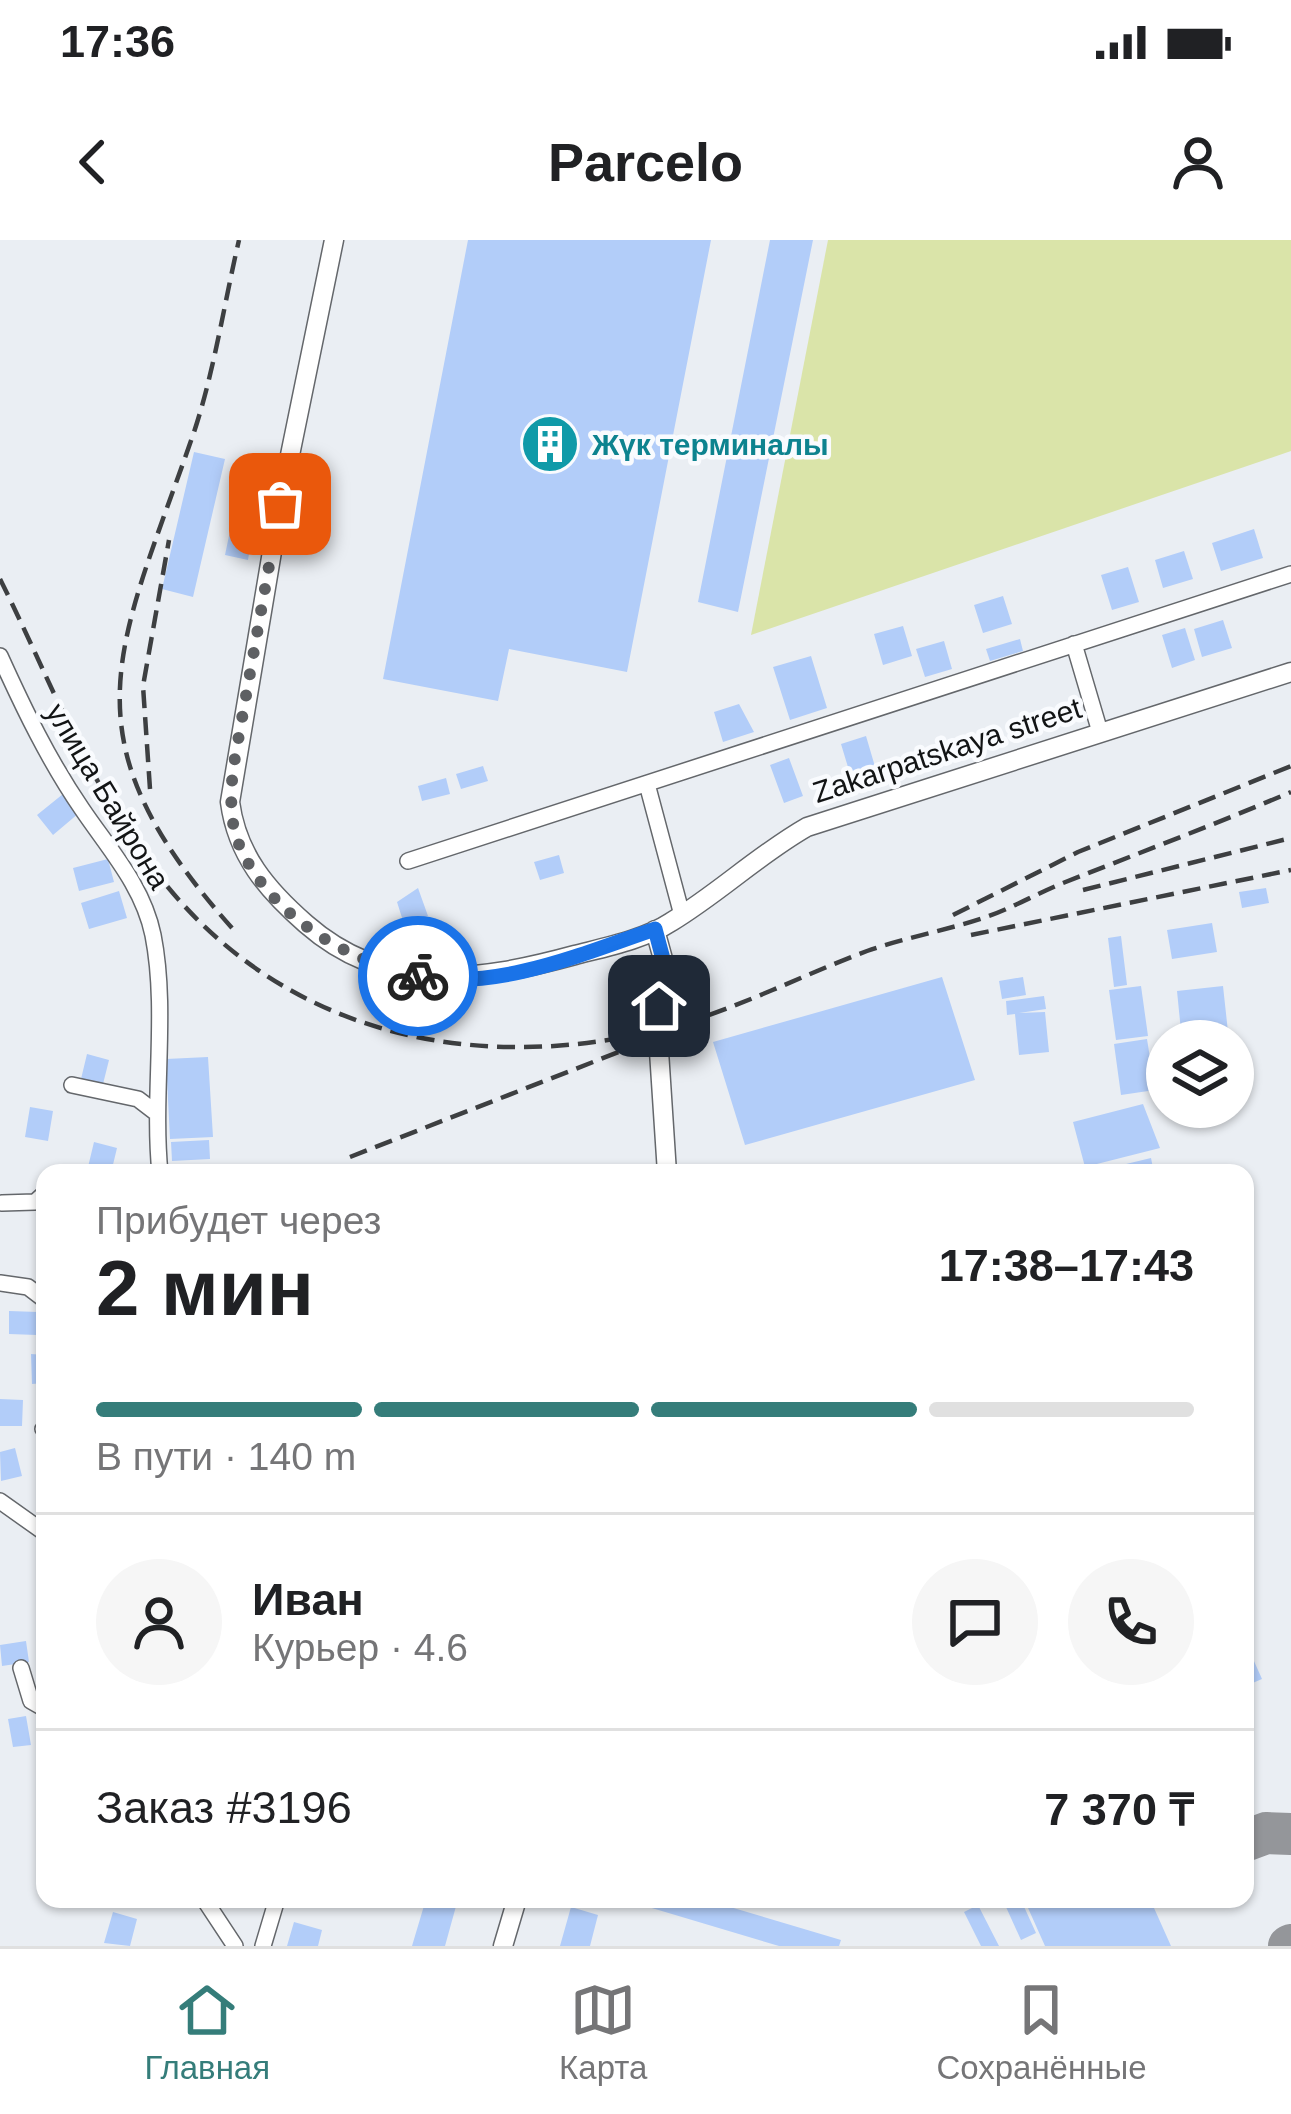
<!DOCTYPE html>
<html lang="ru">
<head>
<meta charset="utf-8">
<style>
  :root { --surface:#fff; --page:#f6f6f6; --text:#202124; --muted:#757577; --line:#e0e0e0; --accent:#357d7a }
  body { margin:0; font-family:Helvetica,sans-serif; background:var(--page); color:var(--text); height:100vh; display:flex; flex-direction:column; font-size:45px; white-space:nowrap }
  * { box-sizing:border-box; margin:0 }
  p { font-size:39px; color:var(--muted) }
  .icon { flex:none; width:66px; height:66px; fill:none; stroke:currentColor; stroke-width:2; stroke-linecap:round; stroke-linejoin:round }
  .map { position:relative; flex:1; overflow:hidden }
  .drawer { position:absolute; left:36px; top:924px; width:1218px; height:744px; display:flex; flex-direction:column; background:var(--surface); border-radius:24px; box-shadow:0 3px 9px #0004 }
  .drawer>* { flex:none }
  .buttons { position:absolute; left:1146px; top:780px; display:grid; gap:24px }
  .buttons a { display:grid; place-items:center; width:108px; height:108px; border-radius:50%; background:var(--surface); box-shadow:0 3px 9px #0004; font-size:60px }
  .pin { position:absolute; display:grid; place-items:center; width:102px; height:102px; color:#fff; margin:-51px; border-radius:24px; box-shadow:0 6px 18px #0006 }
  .courier { position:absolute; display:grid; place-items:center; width:120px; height:120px; margin:-60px; border:9px solid #1a73e8; border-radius:50%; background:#fff; color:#222; box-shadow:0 3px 15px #0007 }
  .summary em { font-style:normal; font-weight:700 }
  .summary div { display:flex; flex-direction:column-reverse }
  .summary { display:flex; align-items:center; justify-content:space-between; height:204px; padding:0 60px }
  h1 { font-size:78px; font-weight:700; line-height:90px }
  .bar { display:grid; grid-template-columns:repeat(4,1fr); gap:18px 12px; align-content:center; height:144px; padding:0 60px }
  .bar i { height:15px; border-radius:9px; background:var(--line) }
  .bar .active { background:var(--accent) }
  .bar p { grid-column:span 4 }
  .line { display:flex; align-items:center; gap:30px; padding:0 60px; border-top:3px solid var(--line) }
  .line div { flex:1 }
  .round { display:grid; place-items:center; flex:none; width:126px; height:126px; border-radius:63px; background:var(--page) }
  .status { display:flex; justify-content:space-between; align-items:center; height:84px; padding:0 60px; background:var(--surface); direction:ltr }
  .status svg { height:33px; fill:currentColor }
  header { display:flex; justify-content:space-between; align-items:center; height:156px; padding:0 60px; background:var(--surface); font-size:54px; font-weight:700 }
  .tab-bar { display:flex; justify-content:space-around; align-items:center; height:168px; border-top:3px solid var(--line); background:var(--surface); font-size:33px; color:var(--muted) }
  .tab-bar a { display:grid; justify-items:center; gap:6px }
  .tab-bar .active { color:var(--accent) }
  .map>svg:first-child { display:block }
  .green { fill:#dae4a9 }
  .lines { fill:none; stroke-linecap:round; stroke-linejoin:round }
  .taxiway { stroke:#94969a; stroke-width:42 }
  .building { fill:#b2cdf9 }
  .minor-casing { stroke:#64676b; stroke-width:18 }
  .tertiary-casing { stroke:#64676b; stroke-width:21 }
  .minor { stroke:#fff; stroke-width:15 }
  .tertiary { stroke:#fff; stroke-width:18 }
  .rail { stroke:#3d3f41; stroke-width:4.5; stroke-dasharray:18 9; stroke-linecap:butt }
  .done { stroke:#5e6063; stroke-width:12; stroke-dasharray:0 21.6 }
  .route { stroke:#1a73e8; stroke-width:15 }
  .labels { text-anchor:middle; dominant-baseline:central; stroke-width:9; stroke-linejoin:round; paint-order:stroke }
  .culture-label { font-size:30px; font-weight:bold; fill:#0d838f; stroke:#f9fbfe; text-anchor:start }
  .street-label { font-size:30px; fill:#121415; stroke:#f9fbfe }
</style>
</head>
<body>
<div class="status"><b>17:36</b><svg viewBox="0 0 49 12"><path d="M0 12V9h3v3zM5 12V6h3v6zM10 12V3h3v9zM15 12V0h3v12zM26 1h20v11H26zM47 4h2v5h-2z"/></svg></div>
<header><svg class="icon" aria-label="back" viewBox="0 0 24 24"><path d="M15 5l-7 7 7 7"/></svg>Parcelo<svg class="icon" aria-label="person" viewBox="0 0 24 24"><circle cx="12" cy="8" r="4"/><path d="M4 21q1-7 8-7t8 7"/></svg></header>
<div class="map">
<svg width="1291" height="1706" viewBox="0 0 1291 1706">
  <rect width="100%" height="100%" fill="#eaeef3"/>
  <!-- green -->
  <path class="green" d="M828,0h463v211l-540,184z"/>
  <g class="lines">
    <!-- taxiway -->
    <path class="taxiway" d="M1245,1601l21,-8 25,1
      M1289,1706l2,-1"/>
  </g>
  <!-- building -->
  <path class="building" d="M468,0h243l-84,432 -118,-23 -11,52 -115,-22z
    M770,0h43l-75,372 -40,-10z
    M194,212l31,7 -32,138 -31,-8z
    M238,238l18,3 -7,37 -17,-4z
    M1254,289l9,29 -42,13 -9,-28z
    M230,291l22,4 -4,25 -23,-5z
    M1184,311l9,28 -30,9 -8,-28z
    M1128,327l11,35 -27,8 -11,-35z
    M1003,356l9,28 -29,9 -9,-28z
    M1223,380l9,28 -30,9 -8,-28z
    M903,386l9,30 -29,9 -9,-31z
    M1185,388l10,32 -23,8 -10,-33z
    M1020,399l3,12 -33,10 -4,-12z
    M944,401l8,28 -27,8 -9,-28z
    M811,416l16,52 -37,12 -17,-53z
    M739,464l15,28 -31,10 -9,-30z
    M866,496l10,34 -25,7 -10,-33z
    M789,518l14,38 -19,7 -14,-38z
    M483,526l5,15 -27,8 -5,-15z
    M446,538l4,16 -28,7 -4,-15z
    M63,554l16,19 -26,22 -16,-20z
    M559,615l5,18 -24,7 -6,-18z
    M108,619l6,23 -35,9 -6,-23z
    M418,648l10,28 -24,8 -7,-22z
    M1266,648l3,15 -27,5 -3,-16z
    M119,651l8,27 -38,11 -8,-26z
    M1212,683l5,29 -45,7 -5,-29z
    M1121,696l6,49 -13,2 -6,-49z
    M942,737l33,103 -230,65 -32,-103z
    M1023,737l3,18 -24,4 -3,-18z
    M1141,746l7,50 -32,4 -7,-50z
    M1223,746l6,55h-47l-5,-50z
    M1044,756l2,13 -27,4 26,-1 4,40 -30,3 -4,-41 -8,1 -1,-14z
    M1147,799l8,51 -34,5 -7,-51z
    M87,814l22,6 -6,24 -22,-5z
    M208,817l5,80 -43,2 -4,-80z
    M1143,864l17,44 -75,19 -12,-45z
    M30,867l23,4 -5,30 -23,-4z
    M209,900l1,19 -38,2 -1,-19z
    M94,902l23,6 -6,25 -23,-6z
    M1151,918l3,15h-57v-2z
    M9,1071l29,1 -1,23 -28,-1z
    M31,1114l14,1v28l-13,1z
    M0,1159l23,1 -1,26h-22z
    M15,1208l7,28 -21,5 -1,-29z
    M26,1401l3,21 -27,4 -2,-21z
    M1245,1401l17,38 -14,6 -3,-6z
    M26,1476l5,29 -18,2 -5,-28z
    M426,1659h32l-13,47h-33z
    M703,1659l138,41 -2,6h-60l-154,-46z
    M1024,1659h126l21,47h-126z
    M1021,1660l15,33 -15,7 -15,-33z
    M978,1665l21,41h-18l-17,-34z
    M571,1667l27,8 -8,31h-30z
    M113,1672l24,7 -7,27 -26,-3z
    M294,1682l28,8 -4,16h-31z"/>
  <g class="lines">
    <!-- minor casing -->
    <g class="minor-casing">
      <path id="minor" d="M1074,404l26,88
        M0,416c24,53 49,105 82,153 27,40 61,77 71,126 15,76 -1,160 7,238
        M647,544l35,131
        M408,621l883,-287
        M72,845l66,14 17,13
        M2,963l33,-1 10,-9
        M0,1043l28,4 17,13
        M43,1189l2,2
        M0,1261l45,32
        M21,1428l10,33 14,8
        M204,1659l31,47
        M263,1706l14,-47"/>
    </g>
    <!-- tertiary casing -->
    <g class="tertiary-casing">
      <path id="tertiary" d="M334,0l-54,264 -50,298c7,53 37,88 76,122 81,71 174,57 269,31 31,-8 70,-16 96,-33 48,-29 87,-67 136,-95l484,-155
        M655,690l8,29 -5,77 9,137
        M503,1706l14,-47"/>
    </g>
    <!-- minor -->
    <use href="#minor" class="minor"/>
    <!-- tertiary -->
    <use href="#tertiary" class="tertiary"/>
    <!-- rail -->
    <path class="rail" d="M0,339c47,94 85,196 147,281 121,169 313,216 508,171 73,-17 142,-54 212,-80 40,-14 82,-21 122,-35 25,-9 49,-23 74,-33 76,-30 153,-59 228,-91
      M150,549l-7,-103 26,-146
      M1083,650l208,-52
      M953,675l125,-63 213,-86
      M232,688c-172,-193 -114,-277 -39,-493 21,-62 31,-131 46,-195
      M971,695l320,-65
      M350,917l284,-111"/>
  </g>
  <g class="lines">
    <!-- done -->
    <path class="done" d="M280,264l-47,265c-2,24 -4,49 5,73 28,71 109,120 180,134"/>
    <!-- route -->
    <path class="route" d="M418,736c79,15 164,-22 237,-47l8,30 -4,47"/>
  </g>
  <!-- icons -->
  <defs>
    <g id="building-disc" transform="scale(3)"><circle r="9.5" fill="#0f9aa8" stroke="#f9fbfe"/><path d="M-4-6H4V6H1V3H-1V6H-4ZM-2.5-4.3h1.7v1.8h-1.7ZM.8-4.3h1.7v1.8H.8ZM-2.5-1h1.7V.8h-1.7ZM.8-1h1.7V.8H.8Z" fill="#fff"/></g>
  </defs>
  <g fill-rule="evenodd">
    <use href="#building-disc" x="550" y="204"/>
  </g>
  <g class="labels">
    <!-- culture labels -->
    <g class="culture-label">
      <text x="592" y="204">Жүк терминалы</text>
    </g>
    <!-- street labels -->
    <g class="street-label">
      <text transform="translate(947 510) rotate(-18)">Zakarpatskaya street</text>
      <text transform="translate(108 556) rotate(59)">улица Байрона</text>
    </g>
  </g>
</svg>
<div class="buttons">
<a><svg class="icon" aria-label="layers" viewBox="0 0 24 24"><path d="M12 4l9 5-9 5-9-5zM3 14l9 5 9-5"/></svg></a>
</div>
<div class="pin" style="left:280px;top:264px;background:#ea580c"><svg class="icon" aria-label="bag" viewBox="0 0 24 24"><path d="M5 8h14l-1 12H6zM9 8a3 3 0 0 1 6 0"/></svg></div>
<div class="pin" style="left:659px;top:766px;background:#1f2937"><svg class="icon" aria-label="home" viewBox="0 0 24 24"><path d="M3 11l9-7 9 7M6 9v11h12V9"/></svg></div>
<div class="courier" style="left:418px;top:736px"><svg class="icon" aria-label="bike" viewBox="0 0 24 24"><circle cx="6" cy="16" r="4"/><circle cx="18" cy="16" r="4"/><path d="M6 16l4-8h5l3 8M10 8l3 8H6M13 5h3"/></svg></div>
<section class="drawer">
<div class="summary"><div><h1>2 мин</h1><p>Прибудет через</p></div><em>17:38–17:43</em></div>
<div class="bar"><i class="active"></i><i class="active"></i><i class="active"></i><i></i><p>В пути · 140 m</p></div>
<div class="line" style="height:216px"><a class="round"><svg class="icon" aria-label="person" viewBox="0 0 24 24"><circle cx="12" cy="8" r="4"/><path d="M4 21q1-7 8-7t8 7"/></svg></a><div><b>Иван</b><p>Курьер · 4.6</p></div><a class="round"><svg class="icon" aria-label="chat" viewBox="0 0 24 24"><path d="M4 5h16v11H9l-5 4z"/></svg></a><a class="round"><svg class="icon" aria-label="phone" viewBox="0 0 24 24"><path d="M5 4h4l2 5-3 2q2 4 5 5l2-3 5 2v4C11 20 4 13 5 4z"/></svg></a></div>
<div class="line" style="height:156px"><div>Заказ #3196</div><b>7 370 ₸</b></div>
</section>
</div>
<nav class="tab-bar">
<a class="active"><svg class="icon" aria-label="home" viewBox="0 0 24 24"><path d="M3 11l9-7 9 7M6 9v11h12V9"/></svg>Главная</a>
<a><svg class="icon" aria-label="map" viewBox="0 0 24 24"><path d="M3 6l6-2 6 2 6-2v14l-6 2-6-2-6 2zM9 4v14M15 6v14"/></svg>Карта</a>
<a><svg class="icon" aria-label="saved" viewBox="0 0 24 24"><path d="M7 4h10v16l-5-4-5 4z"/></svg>Сохранённые</a>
</nav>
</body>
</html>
